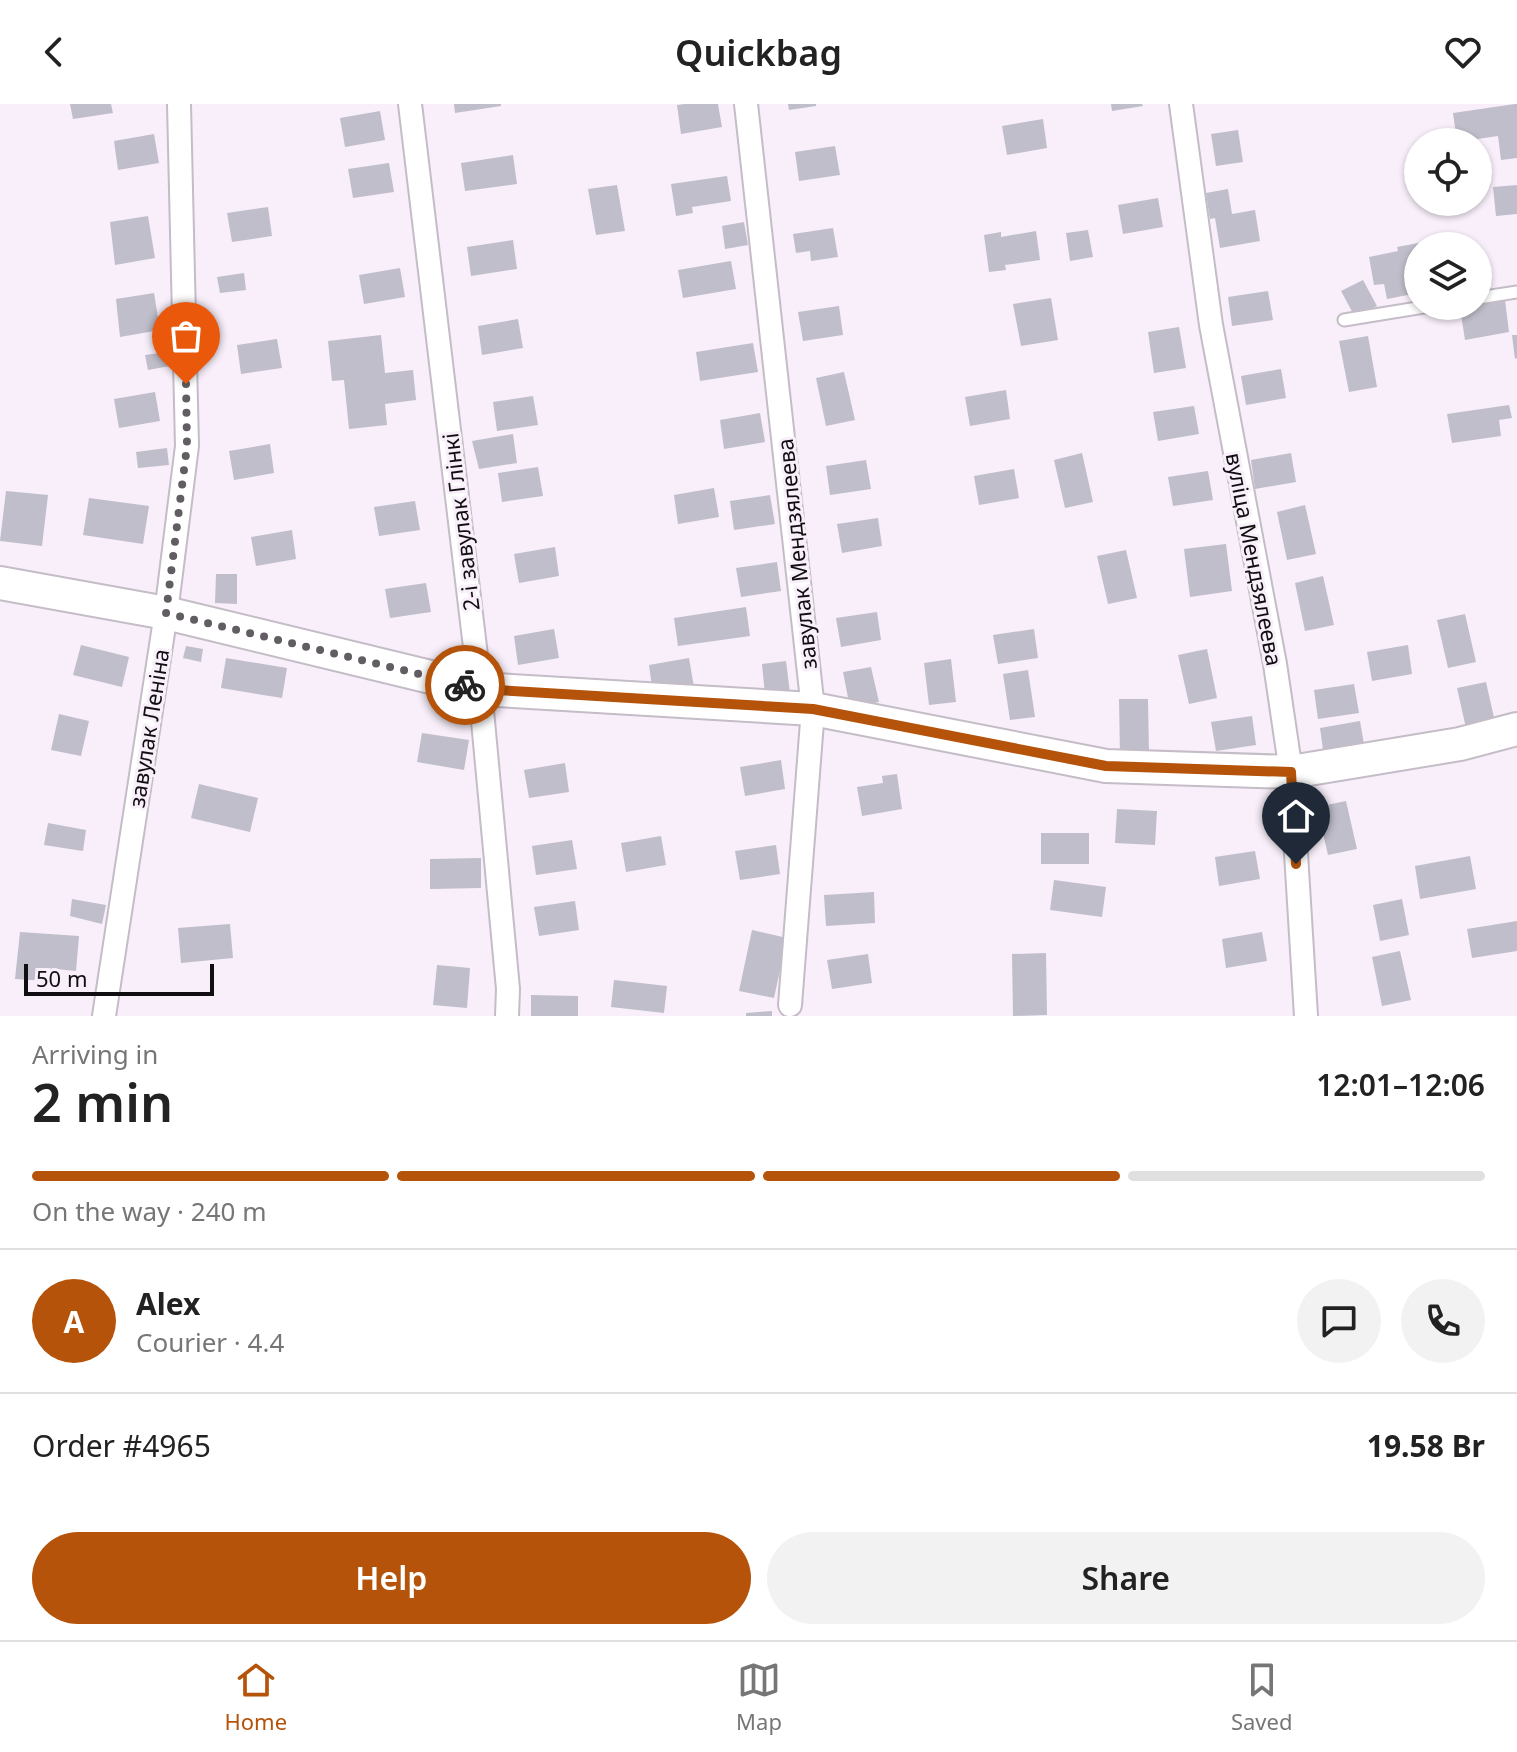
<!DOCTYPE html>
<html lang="en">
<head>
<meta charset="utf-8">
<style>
  :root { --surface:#fff; --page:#f2f2f2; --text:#222; --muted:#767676; --line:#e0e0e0; --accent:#b45309 }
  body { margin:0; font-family:"Noto Sans",sans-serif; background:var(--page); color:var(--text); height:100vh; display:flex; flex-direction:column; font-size:30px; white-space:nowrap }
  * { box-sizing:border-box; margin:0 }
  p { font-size:26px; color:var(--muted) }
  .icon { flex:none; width:44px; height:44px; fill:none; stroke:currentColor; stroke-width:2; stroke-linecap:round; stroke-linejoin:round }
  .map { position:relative; height:912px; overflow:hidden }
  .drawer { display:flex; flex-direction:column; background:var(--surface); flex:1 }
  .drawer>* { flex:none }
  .tools { position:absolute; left:1404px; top:24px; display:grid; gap:16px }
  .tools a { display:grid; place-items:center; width:88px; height:88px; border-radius:50%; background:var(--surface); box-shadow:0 2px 6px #0004; font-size:40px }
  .scale { position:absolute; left:24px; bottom:20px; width:190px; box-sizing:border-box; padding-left:8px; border:4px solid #110e11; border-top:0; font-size:22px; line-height:28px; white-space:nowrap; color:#110e11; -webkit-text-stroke:6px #f8effa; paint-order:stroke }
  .pin { position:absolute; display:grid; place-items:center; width:68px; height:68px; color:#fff; margin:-82px -34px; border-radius:50% 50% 50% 0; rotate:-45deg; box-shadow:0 0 8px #0007 }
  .pin .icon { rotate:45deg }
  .courier { position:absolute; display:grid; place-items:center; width:80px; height:80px; margin:-40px; border:6px solid #b45309; border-radius:50%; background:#fff; color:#222; box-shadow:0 2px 10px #0007 }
  .headline em { font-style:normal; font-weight:600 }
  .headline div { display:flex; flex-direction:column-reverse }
  .headline { display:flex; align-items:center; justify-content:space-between; height:136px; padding:0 32px }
  h1 { font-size:52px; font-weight:600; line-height:60px }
  .bar { display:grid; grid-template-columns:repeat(4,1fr); gap:12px 8px; align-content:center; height:96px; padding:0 32px }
  .bar i { height:10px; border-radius:6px; background:var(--line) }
  .bar .selected { background:var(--accent) }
  .bar p { grid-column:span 4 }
  .line { display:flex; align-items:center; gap:20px; padding:0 32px; border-top:2px solid var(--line) }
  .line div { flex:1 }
  .round { display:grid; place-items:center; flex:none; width:84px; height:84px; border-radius:42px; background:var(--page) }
  .button { display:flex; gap:16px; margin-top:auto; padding:16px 32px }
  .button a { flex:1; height:92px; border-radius:48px; background:var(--accent); color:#fff; font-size:32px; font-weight:600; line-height:92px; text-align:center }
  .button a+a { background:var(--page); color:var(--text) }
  header { display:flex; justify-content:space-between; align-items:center; height:104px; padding:0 32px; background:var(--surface); font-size:36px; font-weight:600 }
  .dock { display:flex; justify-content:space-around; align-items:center; height:112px; border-top:2px solid var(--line); background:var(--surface); font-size:22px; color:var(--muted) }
  .dock a { display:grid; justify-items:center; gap:4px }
  .dock .selected { color:var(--accent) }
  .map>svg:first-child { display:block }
  .building { fill:#c0beca }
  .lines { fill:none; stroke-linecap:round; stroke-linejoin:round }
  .lane-casing { stroke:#c4bcc6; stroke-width:15 }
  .street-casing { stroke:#c4bcc6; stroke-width:26 }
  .secondary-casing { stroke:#c4bcc6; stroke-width:36 }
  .lane { stroke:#fff; stroke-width:11 }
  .street { stroke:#fff; stroke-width:22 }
  .secondary { stroke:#fff; stroke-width:32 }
  .done { stroke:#625d63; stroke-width:8; stroke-dasharray:0 14.4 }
  .route { stroke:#b45309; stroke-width:10 }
  .labels { text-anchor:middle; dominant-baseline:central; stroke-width:6; stroke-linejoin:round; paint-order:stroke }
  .street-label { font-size:22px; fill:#110e11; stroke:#f8effa }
</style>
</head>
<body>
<header><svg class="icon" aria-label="back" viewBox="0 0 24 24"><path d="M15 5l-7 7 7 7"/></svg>Quickbag<svg class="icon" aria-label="heart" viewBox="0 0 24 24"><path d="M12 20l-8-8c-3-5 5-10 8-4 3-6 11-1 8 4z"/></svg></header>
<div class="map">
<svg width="1517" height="912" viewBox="0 0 1517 912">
  <rect width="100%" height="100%" fill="#f8effa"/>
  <!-- building -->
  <path class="building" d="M70,0h41l2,9 -40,6z
    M454,0h47v2l-46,7z
    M685,0h33l4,23 -41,7 -4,-29z
    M788,0h28v2l-27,4z
    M1111,0h31l1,2 -31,5z
    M1515,0h2v54l-16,2 -3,-24 -41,6 -4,-29z
    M380,7l5,29 -40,7 -5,-29z
    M1043,15l4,29 -40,7 -5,-29z
    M1238,26l5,32 -27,4 -5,-32z
    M154,30l5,29 -41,7 -4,-29z
    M835,42l5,29 -41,6 -4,-29z
    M513,51l4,29 -52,7 -4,-28z
    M389,59l5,29 -41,6 -5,-29z
    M727,72l4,25 -39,6 1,6 -17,3 -5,-32z
    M617,81l8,46 -29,4 -8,-46z
    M1517,81v29l-21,2 -3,-29z
    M1228,85l4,25 23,-4 5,31 -40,7 -5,-30 -5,1 -4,-26z
    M1158,94l5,29 -40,7 -5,-29z
    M268,103l4,29 -40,6 -5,-29z
    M148,112l7,42 -40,7 -5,-43z
    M744,118l4,23 -23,4 -3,-23z
    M833,124l5,29 -27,4 -1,-10 -14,2 -3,-19z
    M1088,126l5,27 -23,4 -4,-28z
    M1036,127l4,29 -35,5 1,5 -17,2 -5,-37 17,-3v5z
    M1445,134l2,8h-29v47l-31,6 -3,-15 -10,1 -5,-28 29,-6 -1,-4z
    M513,136l4,29 -46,7 -4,-29z
    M731,157l5,28 -53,9 -5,-28z
    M400,164l5,29 -41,7 -5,-29z
    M244,169l2,17 -26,3 -3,-16z
    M1363,176l14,26 -22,11 -14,-26z
    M1268,187l5,29 -41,6 -4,-29z
    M154,189l6,37 -40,7 -4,-38z
    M1051,194l7,42 -37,6 -8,-42z
    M1505,196l4,32 -44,8 -5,-32z
    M839,202l4,29 -40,6 -5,-29z
    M518,215l5,29 -41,7 -4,-29z
    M1179,223l7,41 -32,5 -6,-41z
    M381,231l4,38 28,-3 3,30 -31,4 2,21 -38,4 -5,-49 -12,1 -4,-40z
    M1512,231h5v23l-2,1z
    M1368,232l9,51 -28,5 -10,-51z
    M277,235l5,29 -41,6 -4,-29z
    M753,239l5,29 -58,9 -4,-29z
    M167,248l3,14 -22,4 -3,-15z
    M1281,265l5,29 -40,7 -5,-29z
    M844,268l11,48 -29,6 -10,-48z
    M1006,286l4,29 -40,7 -5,-29z
    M155,288l5,29 -41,7 -5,-29z
    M533,292l5,29 -41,6 -4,-29z
    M1509,301l3,13 -13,2 2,16 -49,7 -5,-29z
    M1194,302l5,28 -41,7 -5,-29z
    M760,309l5,29 -41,7 -4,-29z
    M513,330l4,29 -38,6 -7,-28z
    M270,340l4,29 -40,7 -5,-29z
    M167,344l2,17 -31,3 -2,-16z
    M1082,349l11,49 -28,6 -11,-48z
    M1291,349l5,29 -41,7 -4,-29z
    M866,356l5,29 -41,6 -4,-29z
    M538,363l5,29 -41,6 -4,-29z
    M1014,365l5,29 -40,7 -5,-29z
    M1208,367l5,29 -40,6 -5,-29z
    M714,384l5,29 -41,7 -4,-29z
    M6,387l42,4 -6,51 -42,-5z
    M770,391l5,29 -41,6 -4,-29z
    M89,394l60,8 -6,38 -60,-9z
    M415,397l5,29 -41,6 -5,-29z
    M1305,401l11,49 -29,6 -10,-48z
    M878,414l4,28 -40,7 -5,-29z
    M292,426l4,29 -40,7 -5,-29z
    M1226,440l6,47 -42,6 -6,-48z
    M555,443l4,29 -40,7 -5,-29z
    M1126,446l11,48 -29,6 -11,-48z
    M777,458l4,29 -40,6 -5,-29z
    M216,470h21v30l-22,-1z
    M1323,472l11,49 -29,6 -10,-48z
    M426,479l5,29 -41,6 -5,-29z
    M746,503l4,29 -72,10 -4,-28z
    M877,508l4,28 -40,7 -5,-29z
    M1465,510l11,48 -28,6 -11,-48z
    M554,525l5,29 -41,7 -4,-29z
    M1034,525l4,29 -40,6 -5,-29z
    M81,541l48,12 -7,30 -49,-12z
    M1408,541l4,29 -40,7 -5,-29z
    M186,542l17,3 -2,13 -18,-4z
    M1207,545l10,49 -28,6 -11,-49z
    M226,554l61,10 -5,30 -61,-10z
    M689,554l5,29 -41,7 -4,-29z
    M951,555l5,43 -27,3 -5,-42z
    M786,557l4,32 -25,2 -3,-31z
    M871,563l8,35 -29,6 -7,-36z
    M1028,566l7,47 -25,3 -7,-46z
    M1486,578l11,49 -29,6 -11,-49z
    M1354,580l5,29 -41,6 -4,-29z
    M1119,595h29l1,55 -29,1z
    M59,610l30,7 -8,35 -30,-6z
    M1252,612l4,29 -40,6 -5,-29z
    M1360,617l5,29 -41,7 -4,-29z
    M422,629l47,7 -5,30 -47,-8z
    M781,656l4,29 -40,7 -5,-29z
    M565,659l4,29 -40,6 -5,-28z
    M897,670l5,35 -40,7 -5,-29 26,-4 -1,-7z
    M199,680l59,14 -8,34 -59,-14z
    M1346,697l11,48 -29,6 -11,-48z
    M1117,705l40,2 -2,34 -40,-2z
    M48,719l38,7 -3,21 -39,-6z
    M1041,729h48v31h-48z
    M661,732l5,29 -40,7 -5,-29z
    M572,736l5,29 -41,6 -4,-29z
    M776,741l4,29 -40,6 -5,-29z
    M1255,747l5,28 -41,7 -4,-29z
    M1470,752l6,33 -56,10 -5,-33z
    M481,754v30l-51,1v-30z
    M1054,776l52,7 -4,30 -52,-7z
    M874,788l1,31 -49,3 -2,-31z
    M72,795l34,6 -4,19 -32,-8z
    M1402,795l7,36 -29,6 -7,-36z
    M575,797l4,29 -40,6 -5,-29z
    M1517,817v30l-45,7 -5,-29z
    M230,820l3,34 -52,5 -3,-35z
    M752,826l35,8 -13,60 -35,-7z
    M20,828l59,4 -3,35 -30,-3 -1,13 -30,-2z
    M1262,828l5,29 -41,7 -4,-29z
    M1400,847l11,49 -29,6 -10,-49z
    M1046,849l1,62 -34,1 -1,-62z
    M868,850l4,29 -40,6 -5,-29z
    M437,861l33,3 -3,40 -34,-3z
    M614,876l53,6 -3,27 -53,-6z
    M531,891l47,1v20h-47z
    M772,907v5h-26v-3z"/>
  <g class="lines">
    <!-- lane casing -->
    <g class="lane-casing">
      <path id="lane" d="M1478,194l39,-6
        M1344,216l86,-14"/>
    </g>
    <!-- street casing -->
    <g class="street-casing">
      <path id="street" d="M410,0l70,585 28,300 -1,27
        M746,0l67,605 -23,296
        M1181,0l30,221 64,339 16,108 15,244
        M104,912l62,-403 21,-167 -8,-342"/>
    </g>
    <!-- secondary casing -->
    <g class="secondary-casing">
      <path id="secondary" d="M0,479l166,30 314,76 333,20 293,57 185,6 169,-28 57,-15"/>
    </g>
    <!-- lane -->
    <use href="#lane" class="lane"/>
    <!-- street -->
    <use href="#street" class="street"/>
    <!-- secondary -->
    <use href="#secondary" class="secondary"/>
  </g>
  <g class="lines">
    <!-- done -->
    <path class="done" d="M186,280l1,62 -21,167 299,72"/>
    <!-- route -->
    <path class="route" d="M465,581l15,4 333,20 293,57 185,6 5,92"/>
  </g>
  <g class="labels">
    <!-- street labels -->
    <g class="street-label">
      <text transform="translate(460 418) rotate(-97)">2-і завулак Глінкі</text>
      <text transform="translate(796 450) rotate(-96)">завулак Мендзялеева</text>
      <text transform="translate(1255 455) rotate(79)">вуліца Мендзялеева</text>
      <text transform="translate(148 624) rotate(-81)">завулак Леніна</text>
    </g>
  </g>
</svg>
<div class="tools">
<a><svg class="icon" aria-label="locate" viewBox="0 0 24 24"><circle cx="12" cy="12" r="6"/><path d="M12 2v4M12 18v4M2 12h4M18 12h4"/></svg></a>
<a><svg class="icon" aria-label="layers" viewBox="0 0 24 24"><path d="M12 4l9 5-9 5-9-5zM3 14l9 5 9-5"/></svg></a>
</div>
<div class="scale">50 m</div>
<div class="pin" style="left:186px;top:280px;background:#ea580c"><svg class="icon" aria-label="bag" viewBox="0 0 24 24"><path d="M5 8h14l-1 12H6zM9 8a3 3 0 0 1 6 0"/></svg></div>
<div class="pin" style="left:1296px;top:760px;background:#1f2937"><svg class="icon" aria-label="home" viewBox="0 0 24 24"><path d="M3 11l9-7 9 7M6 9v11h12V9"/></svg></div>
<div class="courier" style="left:465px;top:581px"><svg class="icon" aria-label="bike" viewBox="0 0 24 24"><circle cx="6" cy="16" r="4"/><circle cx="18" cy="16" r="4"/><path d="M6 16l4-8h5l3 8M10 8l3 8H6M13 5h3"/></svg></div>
</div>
<section class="drawer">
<div class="headline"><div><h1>2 min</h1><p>Arriving in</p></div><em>12:01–12:06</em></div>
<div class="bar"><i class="selected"></i><i class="selected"></i><i class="selected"></i><i></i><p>On the way · 240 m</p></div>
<div class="line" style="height:144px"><b class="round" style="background:var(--accent);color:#fff">A</b><div><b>Alex</b><p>Courier · 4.4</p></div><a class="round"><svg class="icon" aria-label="chat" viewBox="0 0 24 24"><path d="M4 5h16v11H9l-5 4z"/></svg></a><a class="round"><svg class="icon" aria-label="phone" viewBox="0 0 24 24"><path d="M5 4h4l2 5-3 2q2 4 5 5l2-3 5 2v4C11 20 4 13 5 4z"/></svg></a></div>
<div class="line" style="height:104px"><div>Order #4965</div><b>19.58 Br</b></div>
<div class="button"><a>Help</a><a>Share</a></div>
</section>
<nav class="dock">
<a class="selected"><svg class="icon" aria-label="home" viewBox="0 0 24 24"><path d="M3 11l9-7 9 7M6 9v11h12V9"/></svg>Home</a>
<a><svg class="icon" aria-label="map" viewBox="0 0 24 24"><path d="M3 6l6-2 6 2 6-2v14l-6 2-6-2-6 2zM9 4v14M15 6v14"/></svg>Map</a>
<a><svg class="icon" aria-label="saved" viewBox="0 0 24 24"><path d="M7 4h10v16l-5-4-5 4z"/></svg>Saved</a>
</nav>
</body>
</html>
